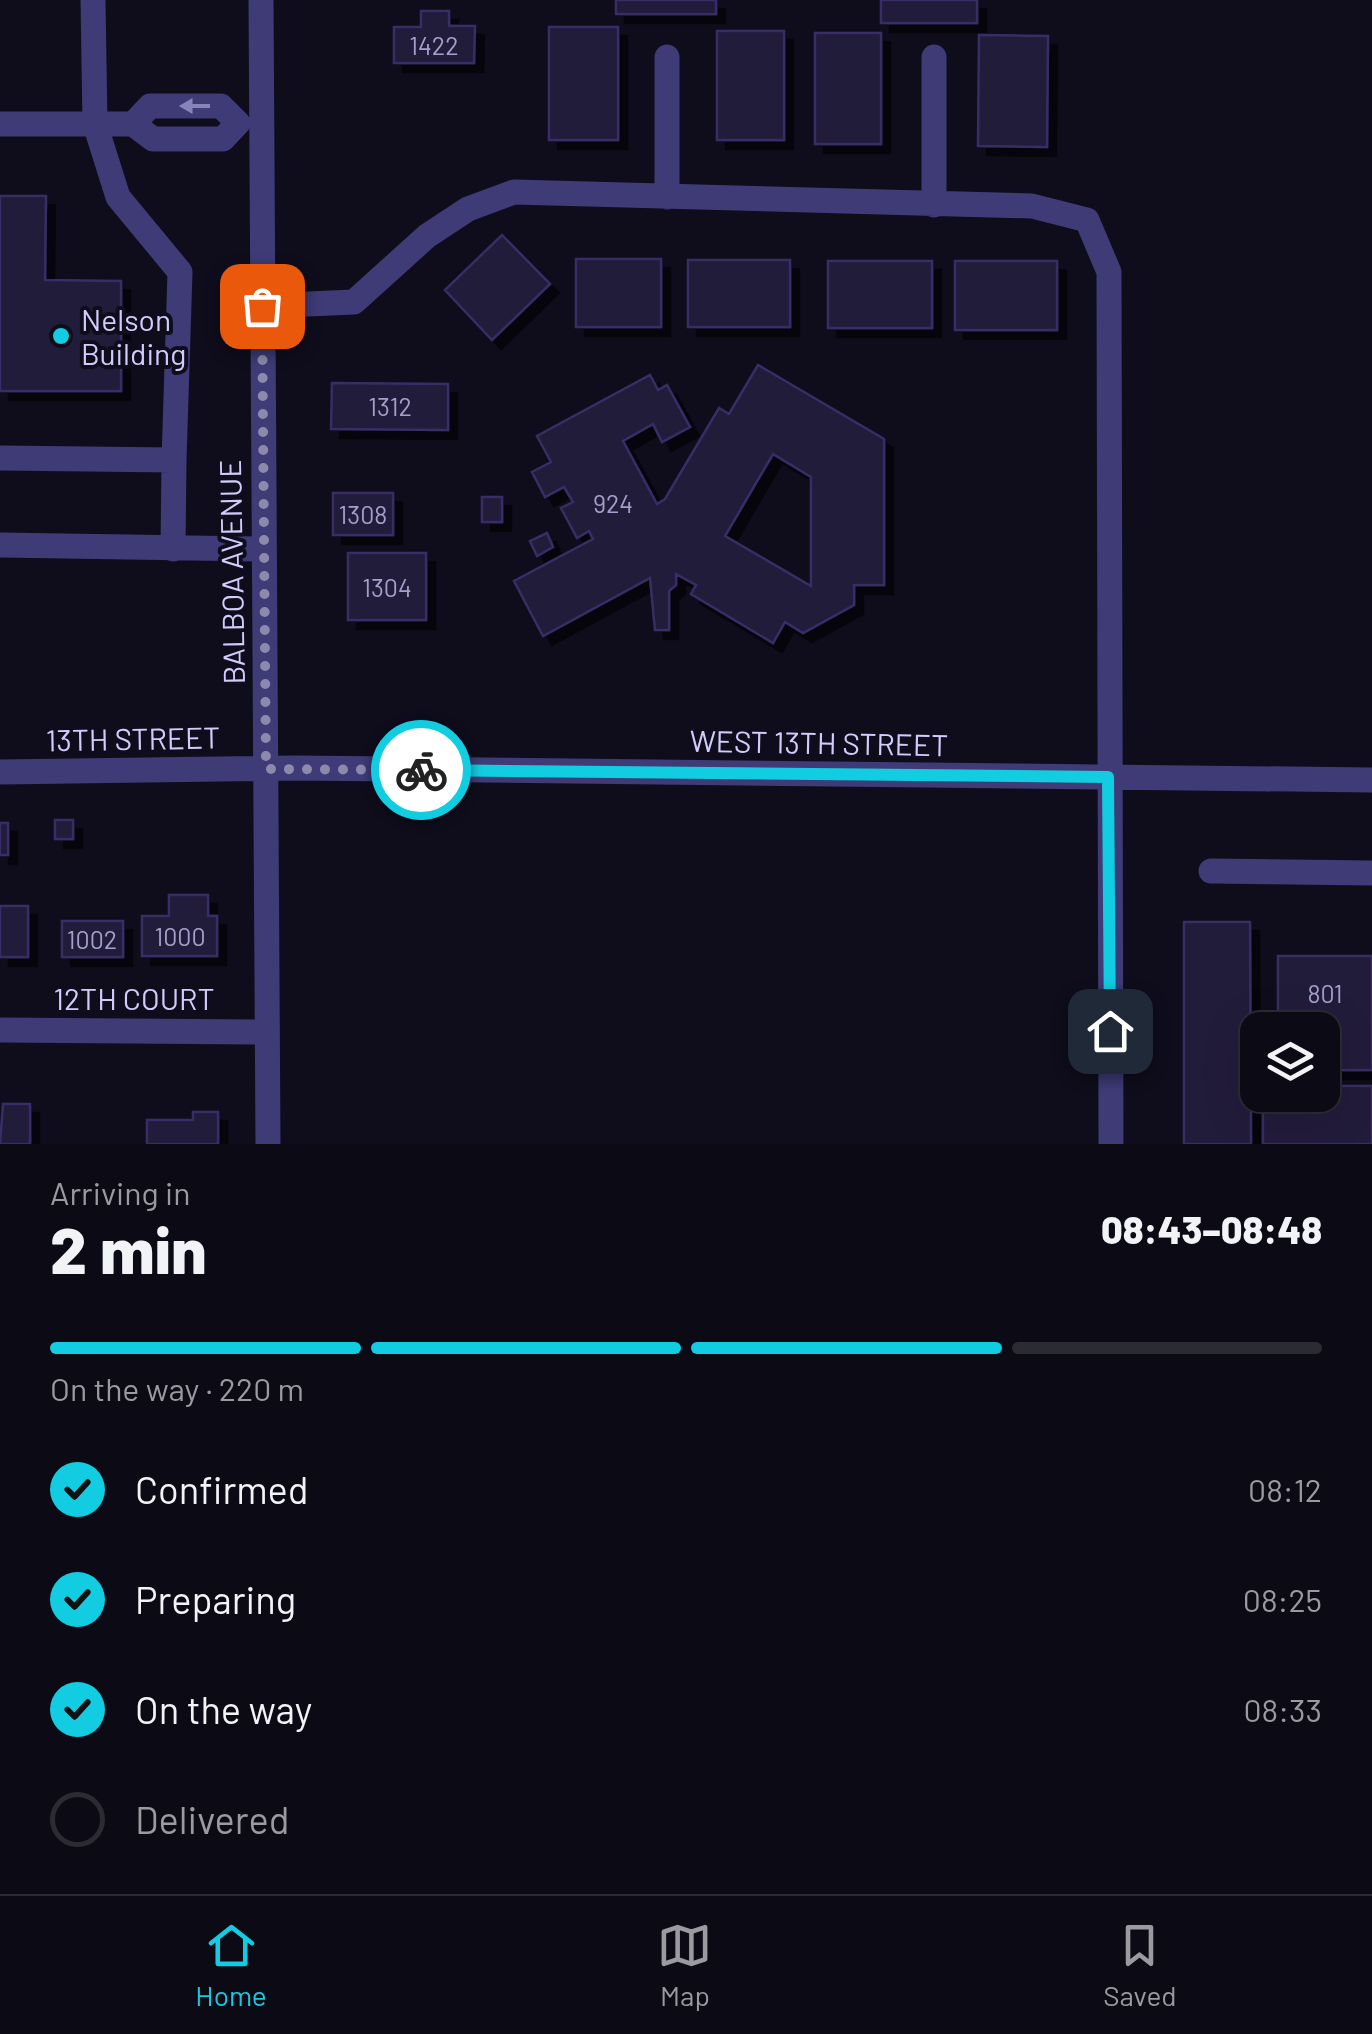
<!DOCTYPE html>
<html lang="en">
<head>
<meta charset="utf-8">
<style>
  :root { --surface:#0b0a15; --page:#191822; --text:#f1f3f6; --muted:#9a9aa0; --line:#2b2b34; --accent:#12cce1 }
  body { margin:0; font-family:Barlow,sans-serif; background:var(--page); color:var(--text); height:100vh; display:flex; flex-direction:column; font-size:38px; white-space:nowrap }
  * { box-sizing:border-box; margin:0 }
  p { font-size:32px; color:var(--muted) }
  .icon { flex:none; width:55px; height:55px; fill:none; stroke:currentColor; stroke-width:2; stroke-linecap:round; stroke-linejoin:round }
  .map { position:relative; height:1144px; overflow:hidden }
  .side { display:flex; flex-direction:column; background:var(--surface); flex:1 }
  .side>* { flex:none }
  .tools { position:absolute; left:1240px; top:1012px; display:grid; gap:20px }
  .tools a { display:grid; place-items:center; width:100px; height:100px; border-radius:20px; background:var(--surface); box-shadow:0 10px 40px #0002,0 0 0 2px var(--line); font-size:50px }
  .pin { position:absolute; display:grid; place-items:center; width:85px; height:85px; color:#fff; margin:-42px; border-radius:20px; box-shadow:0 5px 15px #0006 }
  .courier { position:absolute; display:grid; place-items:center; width:100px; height:100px; margin:-50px; border:8px solid #12cce1; border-radius:50%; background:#fff; color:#222; box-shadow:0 2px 12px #0007 }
  .summary em { font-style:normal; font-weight:800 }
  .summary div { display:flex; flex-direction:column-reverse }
  .summary { display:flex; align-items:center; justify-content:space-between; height:170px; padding:0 50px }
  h1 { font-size:65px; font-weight:800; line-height:75px }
  .bar { display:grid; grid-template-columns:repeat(4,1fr); gap:15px 10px; align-content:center; height:120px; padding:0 50px }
  .bar i { height:12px; border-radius:8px; background:var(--line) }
  .bar .selected { background:var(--accent) }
  .bar p { grid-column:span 4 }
  ol { padding:0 50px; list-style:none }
  li { display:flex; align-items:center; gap:30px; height:110px }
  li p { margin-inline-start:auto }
  li .icon { padding:10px; border-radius:50%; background:var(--accent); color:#111; stroke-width:4 }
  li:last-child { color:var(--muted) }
  li i { width:55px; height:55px; border:5px solid var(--line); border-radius:50% }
  .menu { display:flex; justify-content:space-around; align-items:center; height:140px; border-top:2px solid var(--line); background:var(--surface); font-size:28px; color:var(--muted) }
  .menu a { display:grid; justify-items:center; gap:5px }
  .menu .selected { color:var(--accent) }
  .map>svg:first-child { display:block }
  .building { fill:#211a3b; stroke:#392e65; stroke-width:2.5; fill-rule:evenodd; filter:url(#shadow) }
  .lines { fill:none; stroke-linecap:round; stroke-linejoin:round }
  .minor { stroke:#3e3b77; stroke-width:25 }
  .oneway { fill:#8884b9 }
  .done { stroke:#8d89ad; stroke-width:10; stroke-dasharray:0 18 }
  .route { stroke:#12cce1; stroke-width:12 }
  .poi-dot { fill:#12cce1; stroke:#0f0d1c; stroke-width:4 }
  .labels { text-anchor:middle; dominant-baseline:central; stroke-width:8; stroke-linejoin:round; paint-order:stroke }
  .number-label { font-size:25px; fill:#a5a0cb }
  .poi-label { font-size:30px; fill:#d1ccfb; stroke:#0f0d1c; text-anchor:start }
  .street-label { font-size:30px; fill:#d1ccfb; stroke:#0f0d1c }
</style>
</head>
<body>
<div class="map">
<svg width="1372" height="1144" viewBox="0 0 1372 1144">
  <defs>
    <filter id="shadow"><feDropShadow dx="9" dy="9" stdDeviation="0" flood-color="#0009"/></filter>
  </defs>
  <rect width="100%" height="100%" fill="#0f0d1c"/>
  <!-- building -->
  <path class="building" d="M616,0h100v14h-100z
    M881,0h96v23h-96z
    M421,11h28v15h26l-1,37h-80v-36h27z
    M549,27h69v113h-69z
    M717,31h67v109h-67z
    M815,33h66v111h-66z
    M979,35l69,1 -1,111 -69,-1z
    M0,196h46l-1,84 76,1v110h-121z
    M502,235l48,49 -58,56 -47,-50z
    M576,259h85v68h-85z
    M688,260h102v67h-102z
    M828,261h104v67h-104z
    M955,261h102v69h-102z
    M758,365l126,74v146h-30v20l-51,28 -18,-11 -12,21 -82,-49 5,-9 -20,-11v11l-7,6v39h-14l-5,-52 -107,58 -29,-55 79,-42 -4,-8 -12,7 -16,-30 12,-6 -9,-15 -19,10 -13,-25 19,-10 -14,-26 113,-61 8,15 9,-5 23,42 -28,15 -9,-18 -30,17 34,63 8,-5 54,-91 10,6zM773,454l38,23v109l-86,-50z
    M332,383l116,1v46l-117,-1z
    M333,493h60v42h-60z
    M482,497h20v25h-20z
    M547,533l6,14 -16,9 -7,-15z
    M348,553h78v67h-78z
    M55,820h18v19h-18z
    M0,823h8v32h-8z
    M169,895h39v21h9v40h-75v-40h27z
    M0,906h28v51h-28z
    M62,921h61v36h-61z
    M1184,922h66l1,222h-67z
    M1278,956h94v114h-50v-40h-44z
    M1322,1086h50v58h-109v-49h59z
    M3,1104h27v40h-30z
    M193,1112h25v32h-71v-24h46z"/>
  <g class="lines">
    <!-- minor -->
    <path class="minor" d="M261,0l7,1144
      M667,57v140
      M934,57v148
      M0,124h95l-2,-124
      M263,306l91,-4 73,-66 41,-27 46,-17 518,14 55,14 22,52 2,872
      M0,458l174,2 6,-188 -62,-75 -23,-73h38l20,15h70l15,-16 -17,-17h-71l-17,18
      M0,545l262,4
      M173,549l1,-89
      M0,772l298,-4 1074,12
      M1211,871l161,2
      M0,1030l267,2"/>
  </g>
  <!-- one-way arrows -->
  <defs><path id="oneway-solid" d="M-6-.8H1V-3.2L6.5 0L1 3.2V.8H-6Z" transform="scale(2.5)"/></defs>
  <use class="oneway" href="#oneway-solid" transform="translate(195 106) rotate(180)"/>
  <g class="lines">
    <!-- done -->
    <path class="done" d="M262,306l4,463 155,1"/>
    <!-- route -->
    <path class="route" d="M421,770l687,7 2,254"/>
  </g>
  <!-- markers -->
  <circle class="poi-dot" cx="61" cy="336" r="10"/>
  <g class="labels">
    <!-- number labels -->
    <g class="number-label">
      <text x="434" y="45">1422</text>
      <text x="390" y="406">1312</text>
      <text x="613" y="503">924</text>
      <text x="363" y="514">1308</text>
      <text x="387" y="587">1304</text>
      <text x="180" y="936">1000</text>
      <text x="92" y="939">1002</text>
      <text x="1325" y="993">801</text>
    </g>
    <!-- poi labels -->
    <g class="poi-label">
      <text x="81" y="319">Nelson<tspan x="81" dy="34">Building</tspan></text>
    </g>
    <!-- street labels -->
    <g class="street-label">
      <text transform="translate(231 572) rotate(-91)">BALBOA AVENUE</text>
      <text transform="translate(133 738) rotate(-1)">13TH STREET</text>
      <text transform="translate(819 742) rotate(1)">WEST 13TH STREET</text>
      <text x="134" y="998">12TH COURT</text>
    </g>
  </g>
</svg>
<div class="tools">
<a><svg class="icon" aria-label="layers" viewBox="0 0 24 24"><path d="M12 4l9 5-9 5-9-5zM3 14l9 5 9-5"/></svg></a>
</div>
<div class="pin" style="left:262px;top:306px;background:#ea580c"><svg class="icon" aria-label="bag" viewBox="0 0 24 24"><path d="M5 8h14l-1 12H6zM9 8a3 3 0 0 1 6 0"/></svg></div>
<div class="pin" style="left:1110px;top:1031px;background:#1f2937"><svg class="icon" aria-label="home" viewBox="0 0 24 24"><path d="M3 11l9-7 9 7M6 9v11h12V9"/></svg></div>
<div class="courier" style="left:421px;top:770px"><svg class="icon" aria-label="bike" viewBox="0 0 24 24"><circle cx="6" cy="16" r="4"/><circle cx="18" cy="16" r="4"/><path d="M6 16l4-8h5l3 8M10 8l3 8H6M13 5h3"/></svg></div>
</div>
<section class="side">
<div class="summary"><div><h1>2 min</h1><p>Arriving in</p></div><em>08:43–08:48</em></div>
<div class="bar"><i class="selected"></i><i class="selected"></i><i class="selected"></i><i></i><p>On the way · 220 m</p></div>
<ol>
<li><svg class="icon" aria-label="check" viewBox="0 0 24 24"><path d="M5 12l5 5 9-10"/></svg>Confirmed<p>08:12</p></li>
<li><svg class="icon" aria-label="check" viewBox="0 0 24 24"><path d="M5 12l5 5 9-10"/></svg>Preparing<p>08:25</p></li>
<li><svg class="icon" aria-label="check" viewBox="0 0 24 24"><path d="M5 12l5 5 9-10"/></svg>On the way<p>08:33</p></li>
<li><i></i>Delivered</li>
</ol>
</section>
<nav class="menu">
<a class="selected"><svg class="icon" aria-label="home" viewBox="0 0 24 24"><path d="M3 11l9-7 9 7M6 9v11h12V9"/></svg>Home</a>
<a><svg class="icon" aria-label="map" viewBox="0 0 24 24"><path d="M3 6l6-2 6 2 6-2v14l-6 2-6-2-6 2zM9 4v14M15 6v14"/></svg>Map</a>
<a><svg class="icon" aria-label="saved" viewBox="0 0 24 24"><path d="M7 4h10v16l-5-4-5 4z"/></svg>Saved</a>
</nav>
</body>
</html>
